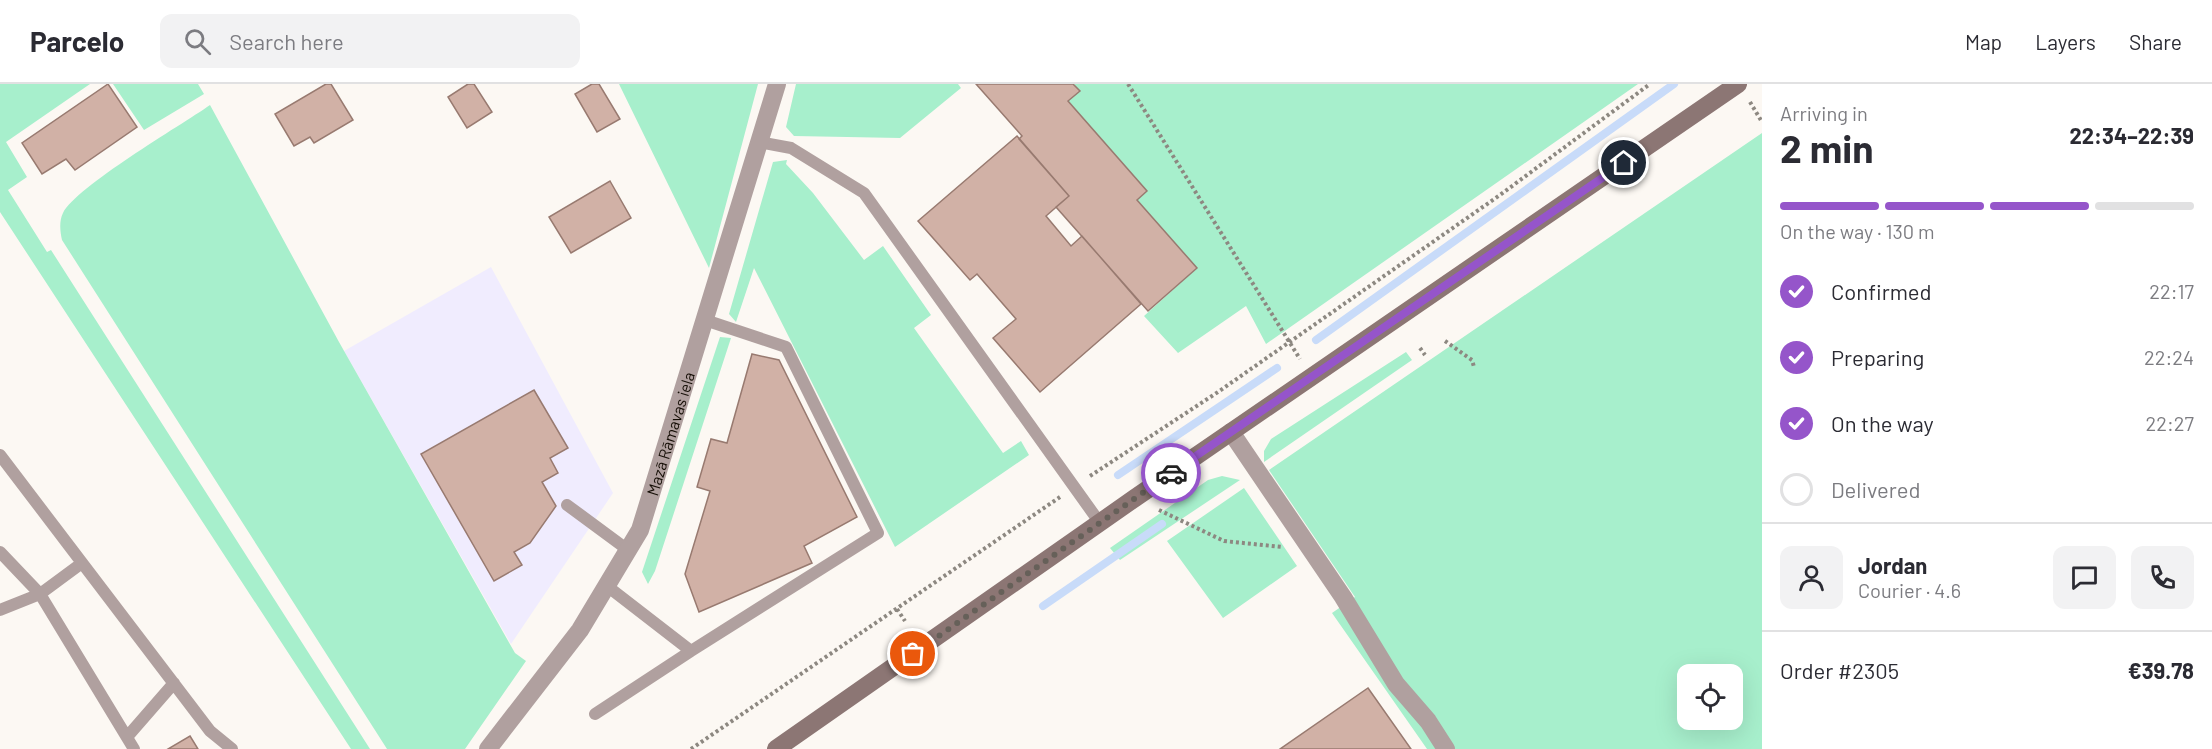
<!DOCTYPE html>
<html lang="en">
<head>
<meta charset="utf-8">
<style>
  :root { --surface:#fff; --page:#f2f2f3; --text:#2b2b33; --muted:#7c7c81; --line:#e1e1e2; --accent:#9555ca }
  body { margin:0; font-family:Barlow,sans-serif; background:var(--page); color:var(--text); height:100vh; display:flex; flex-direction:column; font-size:22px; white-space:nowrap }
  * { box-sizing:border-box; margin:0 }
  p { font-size:20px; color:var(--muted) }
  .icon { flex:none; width:33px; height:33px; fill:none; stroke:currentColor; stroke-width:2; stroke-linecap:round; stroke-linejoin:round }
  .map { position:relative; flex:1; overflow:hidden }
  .side { display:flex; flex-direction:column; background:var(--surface); width:450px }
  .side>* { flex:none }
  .buttons { position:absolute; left:1677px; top:580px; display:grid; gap:12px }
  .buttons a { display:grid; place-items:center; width:66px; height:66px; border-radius:12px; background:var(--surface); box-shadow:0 6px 24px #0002; font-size:30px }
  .pin { position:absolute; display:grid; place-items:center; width:51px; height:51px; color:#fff; margin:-26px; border:3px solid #fff; border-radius:50%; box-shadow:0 2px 6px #0007 }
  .courier { position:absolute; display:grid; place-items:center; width:60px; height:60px; margin:-30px; border:4px solid #9555ca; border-radius:50%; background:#fff; color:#222; box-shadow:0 2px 8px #0007 }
  .head em { font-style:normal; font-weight:700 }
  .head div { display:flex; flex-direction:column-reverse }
  .head { display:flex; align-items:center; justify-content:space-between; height:102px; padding:0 18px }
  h1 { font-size:39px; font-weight:700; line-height:45px }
  .bar { display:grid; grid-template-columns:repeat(4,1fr); gap:9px 6px; align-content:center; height:72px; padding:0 18px }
  .bar i { height:8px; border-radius:4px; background:var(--line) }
  .bar .on { background:var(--accent) }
  .bar p { grid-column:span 4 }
  .line { display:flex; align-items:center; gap:15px; padding:0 18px; border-top:2px solid var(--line) }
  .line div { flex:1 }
  .round { display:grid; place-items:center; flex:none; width:63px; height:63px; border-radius:12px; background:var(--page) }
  ol { padding:0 18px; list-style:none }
  li { display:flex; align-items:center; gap:18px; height:66px }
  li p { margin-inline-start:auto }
  li .icon { padding:6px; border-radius:50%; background:var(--accent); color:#fff; stroke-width:4 }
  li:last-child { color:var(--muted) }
  li i { width:33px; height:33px; border:3px solid var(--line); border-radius:50% }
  header { display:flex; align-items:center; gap:36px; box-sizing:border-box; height:84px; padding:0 30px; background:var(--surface); border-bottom:2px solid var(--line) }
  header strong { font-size:28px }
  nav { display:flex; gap:33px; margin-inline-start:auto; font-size:21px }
  .search { width:420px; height:54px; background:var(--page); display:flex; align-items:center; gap:15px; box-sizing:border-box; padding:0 21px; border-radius:12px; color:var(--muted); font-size:22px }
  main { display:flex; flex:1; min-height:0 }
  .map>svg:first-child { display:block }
  .commercial { fill:#f0ecfe }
  .green { fill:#a7efcc; fill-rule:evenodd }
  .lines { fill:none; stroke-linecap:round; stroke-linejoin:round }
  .stream { stroke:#c8dbf9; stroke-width:8 }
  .building { fill:#d1b1a6; stroke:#987a70; stroke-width:1.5 }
  .path { stroke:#8d8881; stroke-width:4; stroke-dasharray:3 3; stroke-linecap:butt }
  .lane { stroke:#b0a09f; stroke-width:12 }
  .street { stroke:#b0a09f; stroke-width:18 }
  .secondary { stroke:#8c7674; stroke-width:18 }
  .done { stroke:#666059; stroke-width:6; stroke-dasharray:0 10.8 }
  .route { stroke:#9555ca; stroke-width:8 }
  .labels { text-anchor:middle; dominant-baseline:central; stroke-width:6; stroke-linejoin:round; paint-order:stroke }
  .street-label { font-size:16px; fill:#150e06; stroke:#fff }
</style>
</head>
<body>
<header>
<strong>Parcelo</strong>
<div class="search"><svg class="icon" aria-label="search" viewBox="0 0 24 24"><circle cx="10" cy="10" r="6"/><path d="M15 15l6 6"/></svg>Search here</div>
<nav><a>Map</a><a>Layers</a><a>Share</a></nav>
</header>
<main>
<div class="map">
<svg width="1762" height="665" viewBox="0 0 1762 665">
  <rect width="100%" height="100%" fill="#fcf8f3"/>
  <!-- commercial -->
  <path class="commercial" d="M491,183l122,226 -102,151 -167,-293z"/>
  <!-- green -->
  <path class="green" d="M0,0h90l-84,58 21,35 -19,13 39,62 4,-2 319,499h-19l-351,-537z
    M113,0h85l6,10 -60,36z
    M619,0h139l-49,184z
    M796,0h162l3,4 -61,50 -106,-2 -8,-9z
    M1074,0h564l-372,260 -20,-38 -68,47 -34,-37 53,-48 -60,-68 10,-9 -79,-90 11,-10z
    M210,21l129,237 176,311 11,8 -61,88h-78l-325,-509c-2,-9 -3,-19 1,-27 14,-27 117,-87 147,-108z
    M1762,49v616h-335l-95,-136 23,-16 -86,-127zM1688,591h44v45h-44z
    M787,76l-1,4 27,29 51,67 19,-14 48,69 -17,13 89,125 18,-12 8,14 -134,92 -141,-279 -18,54 -7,-8 44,-152z
    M720,253l11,1 -76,233 -7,13 -6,-12z
    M1406,268l6,8 -148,102v-11l7,-12z
    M1222,392l18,4 -120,80 -10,-12 98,-68z
    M1244,404l53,78 -74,52 -56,-77z"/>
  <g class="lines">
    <!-- stream -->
    <path class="stream" d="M1316,256l358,-256
      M1118,391l159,-107
      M1043,522l119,-82"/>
  </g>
  <!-- building -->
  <path class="building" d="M108,0l29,43 -62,43 -9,-11 -24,15 -20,-31z
    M326,0h5l22,36 -39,23 -4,-6 -16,9 -19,-32z
    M468,0h6l18,28 -25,16 -19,-31z
    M592,0h7l21,35 -23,13 -22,-38z
    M976,0h97l7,7 -12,10 79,90 -10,9 60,68 -49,43 -92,-104 13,-11 -50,-57 3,-3z
    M1017,52l52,60 -23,20 25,30 11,-10 59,68 -101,88 -47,-54 23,-19 -39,-45 -7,6 -52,-59z
    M610,97l21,37 -60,35 -22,-36z
    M752,270l27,6 78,157 -53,29 8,17 -113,49 -14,-38 25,-83 -13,-4 14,-48 16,4z
    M534,306l34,58 -18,10 8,15 -16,9 14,24 -26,37 -16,9 8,13 -28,16 -73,-127z
    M1368,604l43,61h-131z
    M190,652l8,13h-30z"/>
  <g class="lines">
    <!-- path -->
    <path class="path" d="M1128,0l172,275
      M1750,18l12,20
      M1445,257l27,19 2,7
      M1420,264l5,7
      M1090,392l128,-84 282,-197 150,-111
      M1159,426l65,31 58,6
      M897,525l8,12
      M691,665l369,-252"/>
    <!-- lane -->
    <path class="lane" d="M759,58l32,6 73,45 236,330
      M0,371l210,276 22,18
      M567,421l61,45
      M0,468l40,42 94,155
      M607,502l84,65 187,-118 -92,-186 -81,-27
      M0,526l40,-16 42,-31
      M595,630l96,-63
      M127,653l47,-54"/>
    <!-- street -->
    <g class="street">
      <path d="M1231,348l112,165 53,87 32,37 18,28"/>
      <path id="s1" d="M488,665l92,-119 60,-100 137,-446"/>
    </g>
    <!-- secondary -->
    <path class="secondary" d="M776,665l359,-251 603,-414"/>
  </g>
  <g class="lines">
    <!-- done -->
    <path class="done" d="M913,570l258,-181"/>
    <!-- route -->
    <path class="route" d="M1171,389l453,-310"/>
  </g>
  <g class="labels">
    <!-- street labels -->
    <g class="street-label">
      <text stroke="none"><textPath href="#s1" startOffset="368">Mazā Rāmavas iela</textPath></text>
    </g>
  </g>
</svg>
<div class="buttons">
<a><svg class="icon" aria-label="locate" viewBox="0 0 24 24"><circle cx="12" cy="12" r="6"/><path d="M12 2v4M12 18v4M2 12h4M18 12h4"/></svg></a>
</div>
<div class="pin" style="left:913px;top:570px;background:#ea580c"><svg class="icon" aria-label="bag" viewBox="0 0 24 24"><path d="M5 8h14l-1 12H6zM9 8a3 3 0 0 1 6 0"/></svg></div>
<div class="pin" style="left:1624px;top:79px;background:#1f2937"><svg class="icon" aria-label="home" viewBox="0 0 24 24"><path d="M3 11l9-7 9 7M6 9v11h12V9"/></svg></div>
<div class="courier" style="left:1171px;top:389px"><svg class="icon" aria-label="car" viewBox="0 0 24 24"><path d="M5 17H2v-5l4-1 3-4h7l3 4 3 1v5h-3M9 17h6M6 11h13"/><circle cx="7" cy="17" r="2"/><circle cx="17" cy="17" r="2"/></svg></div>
</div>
<section class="side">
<div class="head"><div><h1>2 min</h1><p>Arriving in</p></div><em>22:34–22:39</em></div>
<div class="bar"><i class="on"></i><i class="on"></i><i class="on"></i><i></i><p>On the way · 130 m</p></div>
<ol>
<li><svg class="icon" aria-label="check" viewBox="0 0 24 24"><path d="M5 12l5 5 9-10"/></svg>Confirmed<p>22:17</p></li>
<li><svg class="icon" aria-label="check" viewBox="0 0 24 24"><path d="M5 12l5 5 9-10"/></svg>Preparing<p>22:24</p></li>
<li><svg class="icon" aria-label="check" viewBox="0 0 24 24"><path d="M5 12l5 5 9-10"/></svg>On the way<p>22:27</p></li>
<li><i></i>Delivered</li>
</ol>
<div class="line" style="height:108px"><a class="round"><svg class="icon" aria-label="person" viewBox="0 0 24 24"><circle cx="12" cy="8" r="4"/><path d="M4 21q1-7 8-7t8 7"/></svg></a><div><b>Jordan</b><p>Courier · 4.6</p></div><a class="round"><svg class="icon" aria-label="chat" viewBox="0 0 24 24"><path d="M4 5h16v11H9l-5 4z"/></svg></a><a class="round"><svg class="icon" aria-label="phone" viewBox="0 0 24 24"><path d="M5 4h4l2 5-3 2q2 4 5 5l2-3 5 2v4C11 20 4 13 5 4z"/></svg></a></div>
<div class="line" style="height:78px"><div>Order #2305</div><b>€39.78</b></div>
</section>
</main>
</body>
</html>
